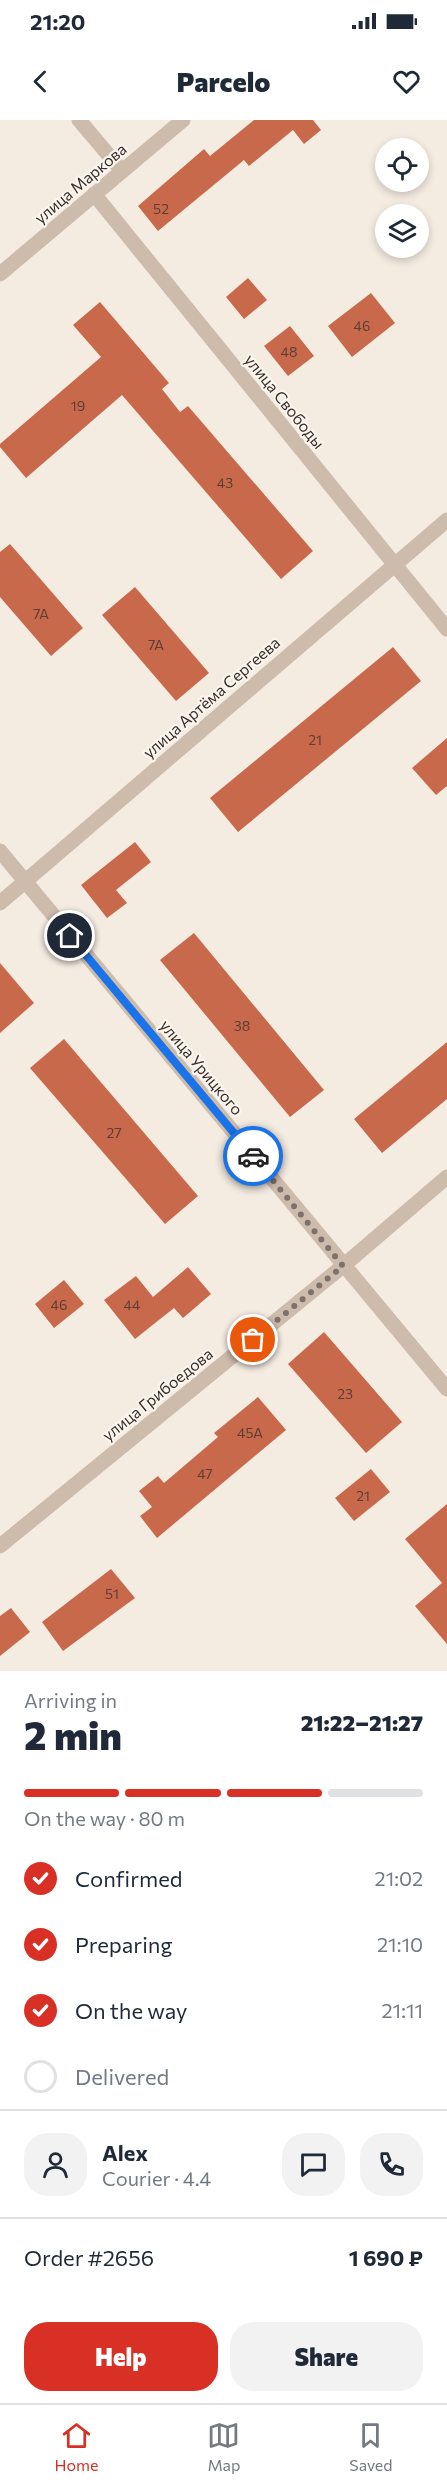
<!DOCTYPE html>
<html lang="en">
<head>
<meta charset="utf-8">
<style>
  :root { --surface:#fff; --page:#f2f2f3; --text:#1f2937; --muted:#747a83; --line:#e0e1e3; --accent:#d93025 }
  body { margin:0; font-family:Commissioner,sans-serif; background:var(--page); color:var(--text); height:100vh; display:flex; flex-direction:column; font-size:22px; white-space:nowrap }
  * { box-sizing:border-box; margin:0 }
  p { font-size:20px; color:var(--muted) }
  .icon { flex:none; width:33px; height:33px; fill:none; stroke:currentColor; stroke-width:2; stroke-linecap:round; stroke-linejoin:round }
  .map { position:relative; height:1551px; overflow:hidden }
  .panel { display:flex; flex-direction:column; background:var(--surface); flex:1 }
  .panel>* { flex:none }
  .buttons { position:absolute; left:375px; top:18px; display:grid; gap:12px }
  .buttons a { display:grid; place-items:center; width:54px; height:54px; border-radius:50%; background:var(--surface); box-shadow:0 3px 9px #0003; font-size:30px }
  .pin { position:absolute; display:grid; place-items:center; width:51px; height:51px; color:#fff; margin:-26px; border:3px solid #fff; border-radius:50%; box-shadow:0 2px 6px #0007 }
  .courier { position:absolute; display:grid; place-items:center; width:60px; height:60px; margin:-30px; border:4px solid #1a73e8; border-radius:50%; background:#fff; color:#222; box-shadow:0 2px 8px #0007 }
  .overview em { font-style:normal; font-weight:800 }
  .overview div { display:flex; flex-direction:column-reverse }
  .overview { display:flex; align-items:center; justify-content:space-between; height:102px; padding:0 24px }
  h1 { font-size:39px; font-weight:800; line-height:45px }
  .bar { display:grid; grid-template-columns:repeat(4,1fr); gap:9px 6px; align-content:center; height:72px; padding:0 24px }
  .bar i { height:8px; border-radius:4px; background:var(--line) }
  .bar .selected { background:var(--accent) }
  .bar p { grid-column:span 4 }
  .line { display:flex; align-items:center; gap:15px; padding:0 24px; border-top:2px solid var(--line) }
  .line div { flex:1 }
  .round { display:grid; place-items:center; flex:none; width:63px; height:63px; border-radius:24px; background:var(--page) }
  ol { padding:0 24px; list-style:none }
  li { display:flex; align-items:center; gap:18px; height:66px }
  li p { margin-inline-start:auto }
  li .icon { padding:6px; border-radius:50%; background:var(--accent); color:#fff; stroke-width:4 }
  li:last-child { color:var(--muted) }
  li i { width:33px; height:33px; border:3px solid var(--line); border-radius:50% }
  .primary-button { display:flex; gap:12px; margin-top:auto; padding:12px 24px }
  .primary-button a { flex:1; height:69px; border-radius:24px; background:var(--accent); color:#fff; font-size:24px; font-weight:800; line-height:69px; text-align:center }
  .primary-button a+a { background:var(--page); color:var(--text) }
  .status { display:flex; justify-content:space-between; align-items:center; height:42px; padding:0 30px; background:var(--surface); direction:ltr }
  .status svg { height:16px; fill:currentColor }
  header { display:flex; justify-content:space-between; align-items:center; height:78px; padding:0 24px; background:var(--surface); font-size:27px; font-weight:800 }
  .dock { display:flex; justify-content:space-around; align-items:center; height:84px; border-top:2px solid var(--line); background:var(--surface); font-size:16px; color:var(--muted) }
  .dock a { display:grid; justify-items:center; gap:3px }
  .dock .selected { color:var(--accent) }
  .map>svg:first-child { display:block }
  .building { fill:#c8694b }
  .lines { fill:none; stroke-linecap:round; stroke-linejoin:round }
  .minor { stroke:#cdbbac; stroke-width:15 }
  .done { stroke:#7c716b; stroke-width:6; stroke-dasharray:0 10.8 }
  .route { stroke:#1a73e8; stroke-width:8 }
  .labels { text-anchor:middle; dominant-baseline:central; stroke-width:4.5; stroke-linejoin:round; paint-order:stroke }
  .number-label { font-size:14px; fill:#5e3e33 }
  .street-label { font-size:16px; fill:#3b302b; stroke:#fbf5ee }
</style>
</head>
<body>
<div class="status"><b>21:20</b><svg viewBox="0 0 49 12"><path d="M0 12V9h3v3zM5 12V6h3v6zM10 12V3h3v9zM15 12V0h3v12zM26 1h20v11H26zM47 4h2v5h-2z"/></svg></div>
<header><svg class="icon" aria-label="back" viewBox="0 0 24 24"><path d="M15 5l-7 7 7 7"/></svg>Parcelo<svg class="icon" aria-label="heart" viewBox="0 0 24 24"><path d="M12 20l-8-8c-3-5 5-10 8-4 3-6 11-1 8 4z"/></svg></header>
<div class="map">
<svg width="447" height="1551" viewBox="0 0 447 1551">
  <rect width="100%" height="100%" fill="#f4ebe1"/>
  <!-- building -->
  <path class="building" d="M254,0h59l8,10 -17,14 -11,-14 -44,36 -5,-6 -86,71 -20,-25 66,-57 6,7z
    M248,158l19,22 -23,19 -18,-22z
    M371,173l24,30 -43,34 -24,-31z
    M100,182l69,81 -7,6 18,23 8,-6 125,145 -32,28 -159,-184 -96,83 -26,-31v-3l101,-87 -28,-32z
    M290,206l24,30 -26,20 -24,-30z
    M10,424l73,84 -32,28 -51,-59v-45z
    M135,467l74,86 -33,28 -74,-86z
    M393,527l28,34 -183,151 -28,-34z
    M447,618v48l-11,9 -24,-27z
    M135,722l16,20 -35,28 11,13 -20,15 -26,-33z
    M194,813l130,157 -34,27 -130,-157z
    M0,843l34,40 -34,30z
    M64,919l134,157 -33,28 -135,-156z
    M447,922v57l-65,54 -28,-34z
    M188,1147l23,27 -28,24 -9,-10 -39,31 -31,-39 32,-24 17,21z
    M64,1160l20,24 -30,24 -19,-24z
    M324,1212l78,90 -36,31 -78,-89z
    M258,1277l28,33 -129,108 -17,-22 12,-9 -13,-16 19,-15 6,7 54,-46 -4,-4z
    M371,1349l19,23 -36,29 -19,-23z
    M447,1384v140l-32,-38 27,-23 -37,-44z
    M111,1449l24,29 -72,53 -21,-29z
    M11,1488l19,24 -30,24v-40z"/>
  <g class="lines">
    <!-- minor -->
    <path class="minor" d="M79,0l43,51
      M94,74l353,435
      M0,154l183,-154
      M0,731l447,538
      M0,783l447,-383
      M0,1426l343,-280 104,-89"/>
  </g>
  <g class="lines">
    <!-- done -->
    <path class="done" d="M253,1036l90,110 -90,74"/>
    <!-- route -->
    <path class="route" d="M70,816l183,220"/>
  </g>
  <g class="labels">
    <!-- number labels -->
    <g class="number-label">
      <text x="161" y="88">52</text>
      <text x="362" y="205">46</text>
      <text x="289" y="231">48</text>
      <text x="78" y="285">19</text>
      <text x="225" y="362">43</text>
      <text x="41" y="493">7А</text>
      <text x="156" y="524">7А</text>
      <text x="315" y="619">21</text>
      <text x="242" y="905">38</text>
      <text x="114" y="1012">27</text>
      <text x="59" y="1184">46</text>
      <text x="132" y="1184">44</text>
      <text x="345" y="1273">23</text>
      <text x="250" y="1312">45А</text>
      <text x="205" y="1353">47</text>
      <text x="363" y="1375">21</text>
      <text x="112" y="1473">51</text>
    </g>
    <!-- street labels -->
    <g class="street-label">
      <text transform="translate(80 63) rotate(-40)">улица Маркова</text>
      <text transform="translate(285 281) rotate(51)">улица Свободы</text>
      <text transform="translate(211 577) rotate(-41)">улица Артёма Сергеева</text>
      <text transform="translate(202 947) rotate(50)">улица Урицкого</text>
      <text transform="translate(157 1274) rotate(-39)">улица Грибоедова</text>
    </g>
  </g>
</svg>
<div class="buttons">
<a><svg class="icon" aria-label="locate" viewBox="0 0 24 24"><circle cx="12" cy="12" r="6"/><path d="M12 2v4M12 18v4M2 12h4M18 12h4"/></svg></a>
<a><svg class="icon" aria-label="layers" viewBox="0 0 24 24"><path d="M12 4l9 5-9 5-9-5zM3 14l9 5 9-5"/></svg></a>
</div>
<div class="pin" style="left:253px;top:1220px;background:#ea580c"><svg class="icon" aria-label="bag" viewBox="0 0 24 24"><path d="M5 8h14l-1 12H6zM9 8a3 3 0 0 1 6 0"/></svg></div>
<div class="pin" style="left:70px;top:816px;background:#1f2937"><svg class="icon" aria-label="home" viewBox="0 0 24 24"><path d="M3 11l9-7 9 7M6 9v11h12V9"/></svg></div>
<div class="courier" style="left:253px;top:1036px"><svg class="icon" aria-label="car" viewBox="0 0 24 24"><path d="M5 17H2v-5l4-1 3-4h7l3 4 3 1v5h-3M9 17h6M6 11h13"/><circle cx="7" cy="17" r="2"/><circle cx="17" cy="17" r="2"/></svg></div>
</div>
<section class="panel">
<div class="overview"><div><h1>2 min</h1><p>Arriving in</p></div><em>21:22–21:27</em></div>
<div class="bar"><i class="selected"></i><i class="selected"></i><i class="selected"></i><i></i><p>On the way · 80 m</p></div>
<ol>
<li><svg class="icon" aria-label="check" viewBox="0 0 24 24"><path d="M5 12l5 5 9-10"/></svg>Confirmed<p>21:02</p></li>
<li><svg class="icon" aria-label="check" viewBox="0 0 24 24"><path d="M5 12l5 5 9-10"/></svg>Preparing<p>21:10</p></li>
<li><svg class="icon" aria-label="check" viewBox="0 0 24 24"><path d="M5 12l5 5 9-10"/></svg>On the way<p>21:11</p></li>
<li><i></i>Delivered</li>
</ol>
<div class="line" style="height:108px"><a class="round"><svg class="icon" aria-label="person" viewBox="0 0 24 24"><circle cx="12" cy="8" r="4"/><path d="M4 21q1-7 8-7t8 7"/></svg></a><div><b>Alex</b><p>Courier · 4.4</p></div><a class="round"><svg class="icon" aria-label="chat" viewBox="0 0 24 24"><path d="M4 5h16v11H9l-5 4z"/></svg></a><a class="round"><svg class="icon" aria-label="phone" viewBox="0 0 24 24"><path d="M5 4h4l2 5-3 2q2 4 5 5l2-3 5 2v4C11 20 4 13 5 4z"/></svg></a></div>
<div class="line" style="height:78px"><div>Order #2656</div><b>1 690 ₽</b></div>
<div class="primary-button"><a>Help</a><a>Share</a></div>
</section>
<nav class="dock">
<a class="selected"><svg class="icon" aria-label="home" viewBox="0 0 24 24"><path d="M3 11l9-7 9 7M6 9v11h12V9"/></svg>Home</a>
<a><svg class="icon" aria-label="map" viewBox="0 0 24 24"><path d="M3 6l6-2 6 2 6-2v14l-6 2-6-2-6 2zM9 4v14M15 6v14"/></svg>Map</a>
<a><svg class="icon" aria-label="saved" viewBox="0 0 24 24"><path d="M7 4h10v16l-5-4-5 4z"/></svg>Saved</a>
</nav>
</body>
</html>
